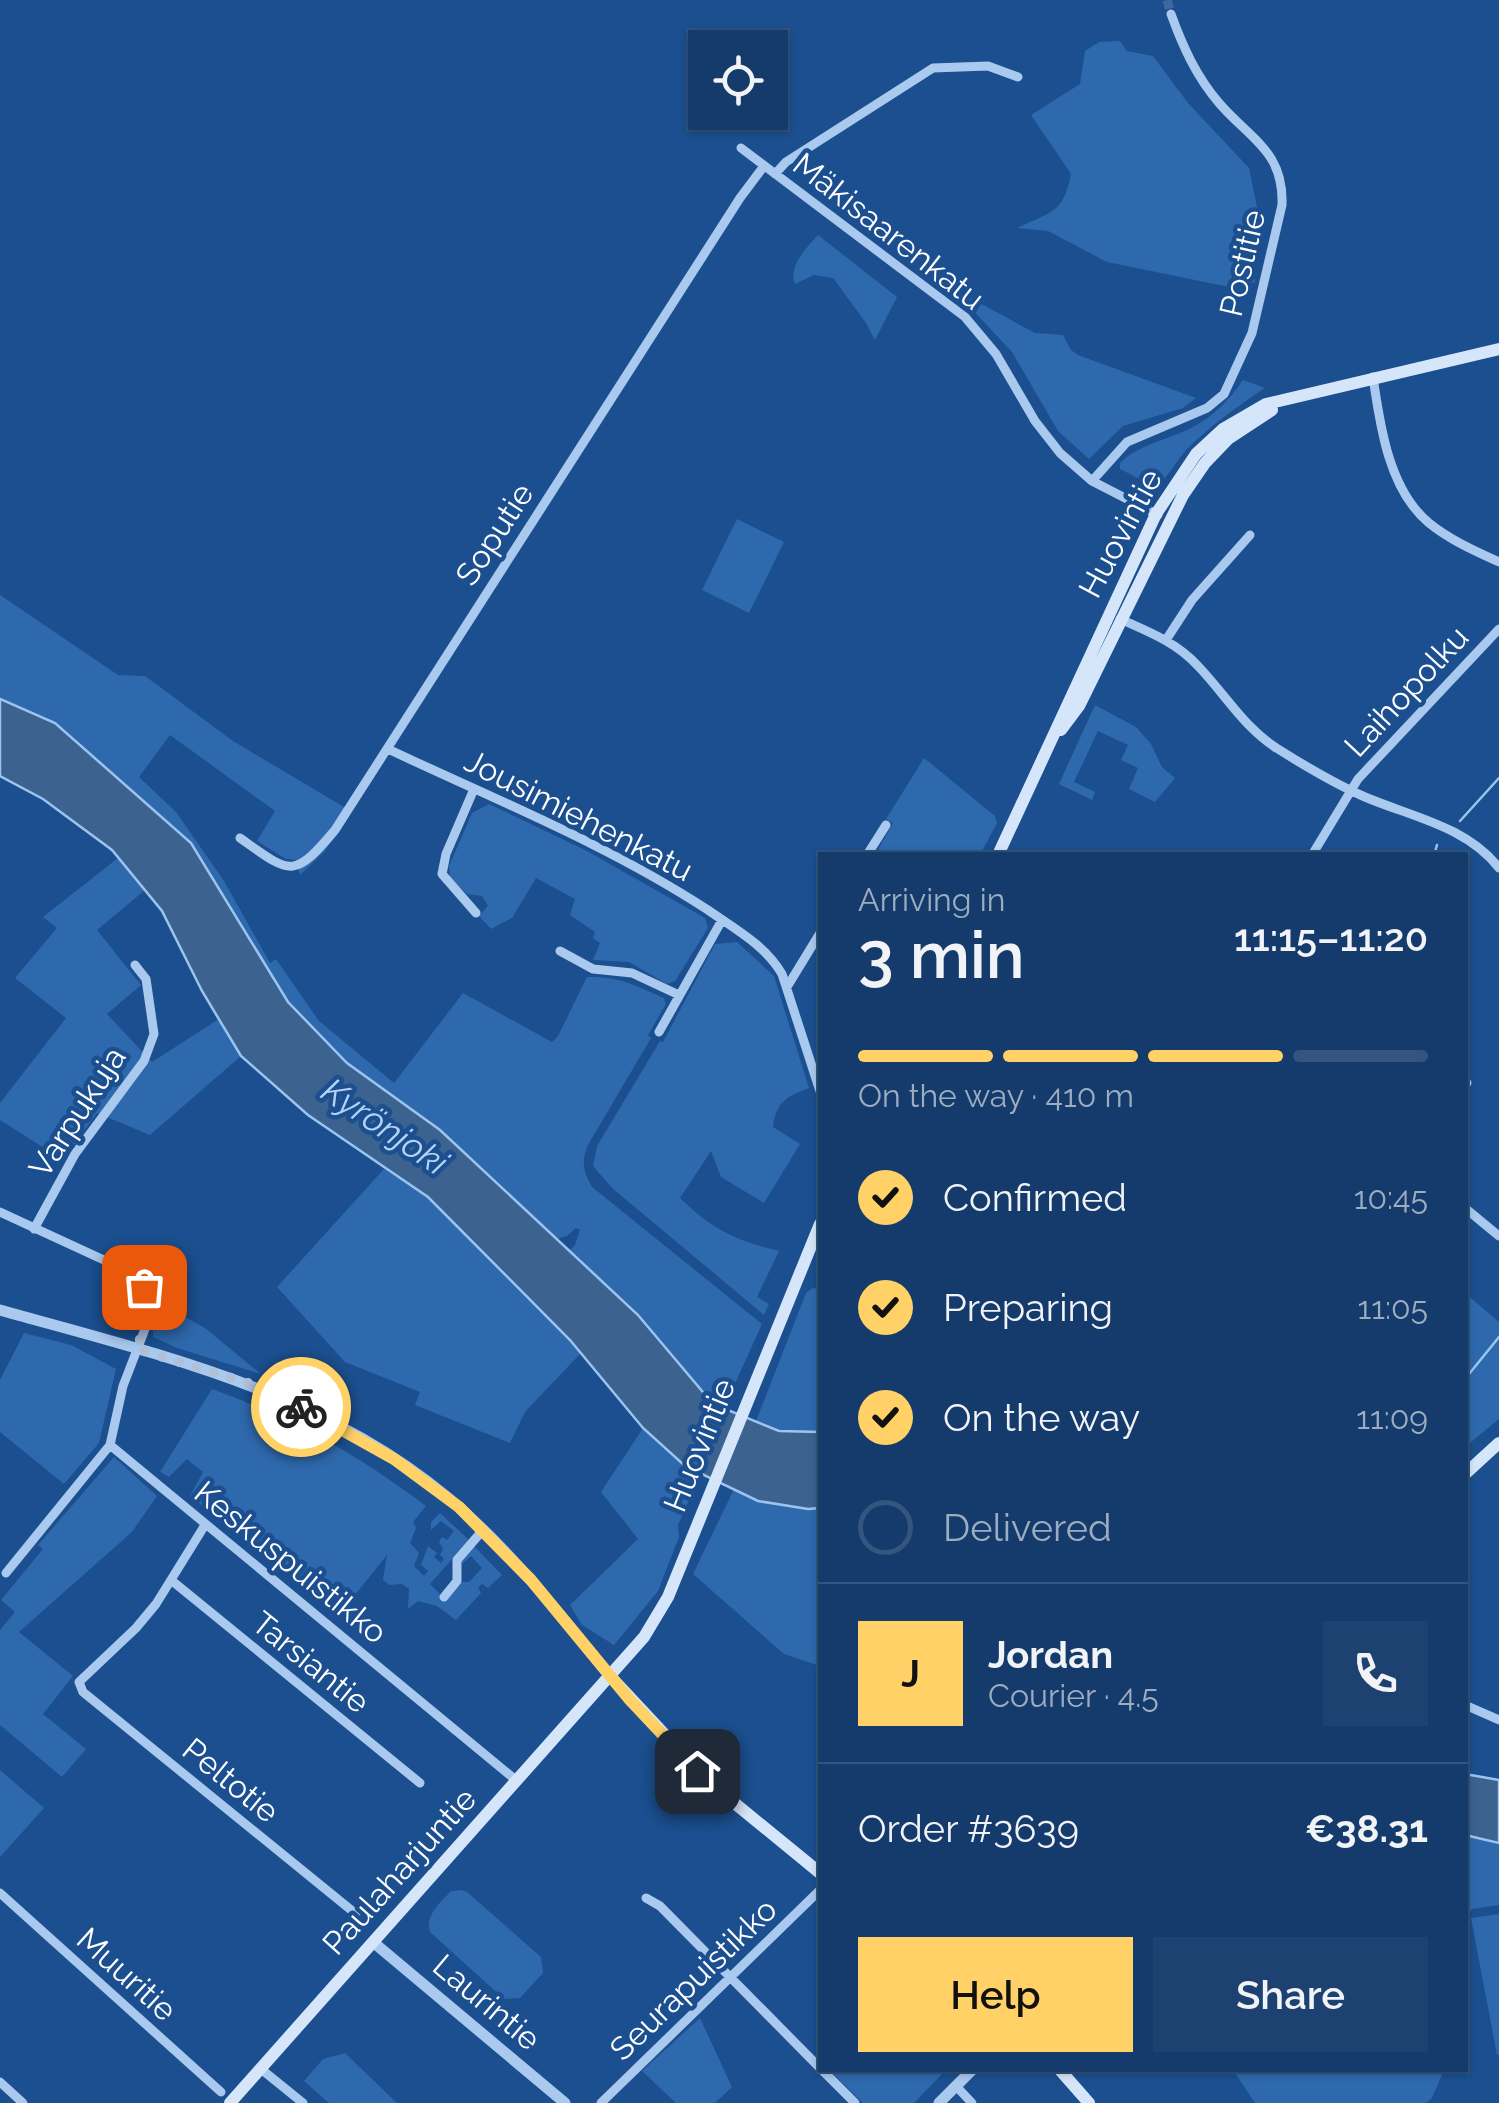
<!DOCTYPE html>
<html lang="en">
<head>
<meta charset="utf-8">
<style>
  :root { --surface:#143b6b; --page:#1d4271; --text:#f1f3f6; --muted:#9dadc1; --line:#33557e; --accent:#ffd166 }
  body { margin:0; font-family:Raleway,sans-serif; background:var(--page); color:var(--text); height:100vh; display:flex; flex-direction:column; font-size:38px; white-space:nowrap }
  * { box-sizing:border-box; margin:0 }
  p { font-size:32px; color:var(--muted) }
  .icon { flex:none; width:55px; height:55px; fill:none; stroke:currentColor; stroke-width:2; stroke-linecap:round; stroke-linejoin:round }
  .map { position:relative; flex:1; overflow:hidden }
  .details { position:absolute; left:818px; top:852px; width:650px; height:1220px; display:flex; flex-direction:column; background:var(--surface); border-radius:0px; box-shadow:0 2px 8px #0004,0 0 0 2px var(--line) }
  .details>* { flex:none }
  .buttons { position:absolute; left:688px; top:30px; display:grid; gap:20px }
  .buttons a { display:grid; place-items:center; width:100px; height:100px; border-radius:0px; background:var(--surface); box-shadow:0 2px 8px #0004,0 0 0 2px var(--line); font-size:50px }
  .pin { position:absolute; display:grid; place-items:center; width:85px; height:85px; color:#fff; margin:-42px; border-radius:20px; box-shadow:0 5px 15px #0006 }
  .courier { position:absolute; display:grid; place-items:center; width:100px; height:100px; margin:-50px; border:8px solid #ffd166; border-radius:50%; background:#fff; color:#222; box-shadow:0 2px 12px #0007 }
  .summary em { font-style:normal; font-weight:600 }
  .summary div { display:flex; flex-direction:column-reverse }
  .summary { display:flex; align-items:center; justify-content:space-between; height:170px; padding:0 40px }
  h1 { font-size:65px; font-weight:600; line-height:75px }
  .bar { display:grid; grid-template-columns:repeat(4,1fr); gap:15px 10px; align-content:center; height:120px; padding:0 40px }
  .bar i { height:12px; border-radius:8px; background:var(--line) }
  .bar .active { background:var(--accent) }
  .bar p { grid-column:span 4 }
  .line { display:flex; align-items:center; gap:25px; padding:0 40px; border-top:2px solid var(--line) }
  .line div { flex:1 }
  .round { display:grid; place-items:center; flex:none; width:105px; height:105px; border-radius:0px; background:var(--page) }
  ol { padding:0 40px; list-style:none }
  li { display:flex; align-items:center; gap:30px; height:110px }
  li p { margin-inline-start:auto }
  li .icon { padding:10px; border-radius:50%; background:var(--accent); color:#111; stroke-width:4 }
  li:last-child { color:var(--muted) }
  li i { width:55px; height:55px; border:5px solid var(--line); border-radius:50% }
  .action { display:flex; gap:20px; margin-top:auto; padding:20px 40px }
  .action a { flex:1; height:115px; border-radius:0px; background:var(--accent); color:#111; font-size:40px; font-weight:600; line-height:115px; text-align:center }
  .action a+a { background:var(--page); color:var(--text) }
  .map>svg:first-child { display:block }
  .green { fill:#2e69ad }
  .water { fill:#3c6290; stroke:#9cc4f0; stroke-width:2.5 }
  .lines { fill:none; stroke-linecap:round; stroke-linejoin:round }
  .stream { stroke:#9cc4f0; stroke-width:2.5 }
  .minor-tunnel { stroke:#3d69a0; stroke-width:9; stroke-dasharray:9 4.5; stroke-linecap:butt }
  .minor { stroke:#a9c9ee; stroke-width:9 }
  .tertiary { stroke:#a9c9ee; stroke-width:11 }
  .secondary { stroke:#d6e6fa; stroke-width:12 }
  .done { stroke:#afc1d8; stroke-width:10; stroke-dasharray:0 18 }
  .route { stroke:#ffd166; stroke-width:12 }
  .labels { text-anchor:middle; dominant-baseline:central; stroke-width:9; stroke-linejoin:round; paint-order:stroke }
  .street-label { font-size:32px; fill:#fff; stroke:#1b4f8f }
  .water-label { font-size:35px; font-style:italic; fill:#b5d3f5; stroke:#1b4f8f }
</style>
</head>
<body>
<div class="map">
<svg width="1499" height="2103" viewBox="0 0 1499 2103">
  <rect width="100%" height="100%" fill="#1b4f8f"/>
  <!-- green -->
  <path class="green" d="M1120,41l7,10 26,5 35,47 61,65 8,39 -2,75 -21,6 -127,-26 -59,-31 -31,-3c35,-17 46,-14 54,-54l-40,-59 49,-31 5,-33 14,-9z
    M818,235l79,62 -22,43 -9,-17 -33,-45 -19,-3 -19,9c-7,-17 11,-36 23,-49z
    M952,288l83,45 28,2 8,15 7,5 118,43 -13,10 -60,18 -34,33 -31,-28 -46,-79z
    M1243,380l22,8c-27,18 -54,37 -78,61 -11,12 -18,28 -32,38l-35,-18v-6c19,-19 48,-23 71,-35 22,-11 38,-28 52,-48z
    M737,519l47,23 -35,71 -47,-23z
    M0,595l118,80 27,1 88,65 111,66 5,9 -24,35 -25,24 -4,-15 -10,-1 -29,-18 18,-30 -105,-76 -31,42 37,35 48,69 46,82 6,-4 43,62 75,62 69,-90 89,49 6,-6 29,-59c37,0 45,8 77,21l2,6 -18,31 3,3 -63,107c-7,17 -5,26 4,42l170,137 -38,84 -11,-4 -75,-89 -69,-64 6,-6 5,-15 -4,-2 -9,8 -11,3 -116,-109 -93,-67 -59,-61 -97,-159 -136,-120 -55,-24z
    M1095,705l41,22 15,17 11,23 13,11 -20,24 -26,-13 9,-21 -17,-8 7,-15 -30,-14 -24,51 21,10 -3,8 -33,-16z
    M924,758l71,58 2,7 -17,32h-105l18,-32 -7,-4z
    M489,804l98,47 118,67 3,10 -33,53 -8,3 -38,-22 -36,-2 7,-17 -7,-5 2,-6 -25,-17 5,-16 -39,-21 -24,40 -21,11 -12,-13 9,-10 -6,-10 -15,-2 -17,-16 -1,-12 23,-53z
    M118,858l27,32 -48,40 44,55 -34,29 45,48 67,-43 22,37 -91,79 -53,-22 -34,47 -63,-40v-17l66,-85 -51,-40 42,-50 -14,-11z
    M737,942l37,34 35,112c-22,8 -33,14 -36,39l27,17 -36,59 -43,-26 -10,-26 -31,47c33,32 55,42 99,53l-22,46 12,7 -5,11 -152,-127 -19,-22 4,-20 63,-105 3,1 52,-98z
    M384,1169l44,27 153,157 -56,59 -15,31 -95,-38 5,-13 -75,-30 -68,-75z
    M813,1288l7,1v143l-41,-1 -23,-10 50,-128z
    M1465,1293l34,29v97l-34,28z
    M161,1304l44,24 56,46 -84,-26 -24,-11 1,-19z
    M24,1333l47,12 45,24 -17,74 -35,41 -64,-52v-52z
    M212,1389c84,31 142,63 214,117l-13,16 3,6 -6,15 9,10 -5,13 10,10 4,-5 -7,-6 7,-19 9,7 -3,4 7,6 3,-4 -4,-4 3,-6 -4,-7 3,-5 5,3 7,-9 -13,-10 -10,9v-8l9,-9 29,27 -39,44 12,12 20,-14h7l13,-14 -11,-12 -9,8 -1,-3 12,-16 29,30 -14,13 -6,-4 -4,4 3,5 -25,27 -19,-14 -19,-5 -10,8 1,-20 -7,-5 -13,1 -6,-5 4,-25 -49,61 -148,-120 13,-24 -16,-13 -18,18 -9,-5z
    M643,1428l42,38 16,7 -23,52 1,12 -21,54 -44,54 -32,-20 -12,-20 68,-66 -37,-47z
    M114,1457l43,39 -25,36 -113,100 54,44 -30,38 43,35 -24,28 -62,-52v-95l15,-18 -14,-12 42,-51 -5,-4z
    M734,1489c26,12 57,22 86,19v158l-36,-12 -91,-80z
    M0,1770l44,38 -44,49z
    M1465,1835l34,8v62l-27,4 -7,12z
    M461,1890l6,2 74,65 2,16 -23,25 -16,1 -74,-67c-5,-17 10,-29 21,-41z
    M1499,1914v141h-2l-26,-137z
    M700,2018l32,69 -17,16h-39l-34,-32z
    M345,2053l52,50h-68l-25,-22 19,-22z
    M829,2070h117l-32,33h-51z
    M1233,2070h211l-12,28 -6,5h-171z"/>
  <!-- water -->
  <path class="water" d="M0,699l55,24 136,120 97,159 59,61 93,67 198,185 75,89 66,27 41,1v76l-12,1 -50,-8 -73,-35 -42,-38 -73,-88 -142,-143 -120,-82 -67,-59 -39,-65 -40,-80 -50,-61 -69,-51 -43,-23z
    M1465,1774l34,6v63l-34,-8z"/>
  <g class="lines">
    <!-- stream -->
    <path class="stream" d="M1460,821l39,-43
      M1434,855l3,-10
      M1465,1379l34,-42"/>
    <!-- minor-tunnel -->
    <path class="minor-tunnel" d="M1167,0l4,14"/>
    <!-- minor -->
    <path class="minor" d="M741,148l224,169 31,37 39,67 25,32 32,28 66,34
      M775,174l11,-12 147,-94 55,-2 30,11
      M1373,377c7,49 16,113 56,146 21,17 46,28 70,39
      M1092,481l35,-39 80,-34 17,-14 28,-61 30,-128c2,-54 -32,-66 -63,-102 -23,-27 -36,-56 -48,-89
      M1120,619c29,13 56,23 78,47 27,28 46,62 80,83 27,17 57,35 87,48 47,20 101,29 134,71
      M1166,640l26,-40 58,-65
      M388,749c108,51 219,95 320,161 27,19 57,35 74,64l38,117
      M474,789l-28,65 -4,20 34,39
      M240,838c51,36 53,42 95,-8l405,-632 24,-32
      M867,855l19,-30
      M1312,855l46,-76 141,-150
      M560,951l33,18 39,4 47,22
      M787,987l33,-54
      M659,1032l63,-112
      M1465,1085l2,-2
      M1465,1208l34,28
      M0,1212l119,55 25,20 4,10v15l-3,17 -22,57 -13,59 -104,128
      M34,1229l41,-75 69,-93 10,-27 -8,-55 -11,-14
      M110,1445l407,336
      M205,1525l-49,79 -20,24 -57,54 4,10 273,222
      M171,1580l249,203
      M444,1597l13,-16v-21l26,-30
      M1465,1705l34,15
      M0,1893l221,199
      M646,1898l14,8 160,162
      M261,2069l42,34
      M822,2070l33,33
      M0,2082l23,21
      M956,2086l16,17
      M601,2103l219,-213"/>
    <!-- tertiary -->
    <path class="tertiary" d="M0,1310c156,44 319,80 447,187 63,52 112,117 164,180
      M373,1942l192,161
      M939,2103l33,-33"/>
    <!-- secondary -->
    <path class="secondary" d="M1061,730l18,-24 104,-211 22,-32 23,-24 44,-29
      M998,855l158,-341 40,-60 27,-25 43,-25 233,-55
      M1465,1474l34,-31
      M611,1677l99,106 110,90
      M1060,2070l29,33
      M230,2103l414,-466 24,-40 152,-373"/>
  </g>
  <g class="lines">
    <!-- done -->
    <path class="done" d="M144,1287l4,25 -11,37 111,34 53,24"/>
    <!-- route -->
    <path class="route" d="M301,1407l93,52 65,48 72,73 99,120 67,71"/>
  </g>
  <g class="labels">
    <!-- street labels -->
    <g class="street-label">
      <text transform="translate(889 231) rotate(38)">Mäkisaarenkatu</text>
      <text transform="translate(1242 263) rotate(-77)">Postitie</text>
      <text transform="translate(1120 533) rotate(-62)">Huovintie</text>
      <text transform="translate(494 534) rotate(-57)">Soputie</text>
      <text transform="translate(1406 691) rotate(-47)">Laihopolku</text>
      <text transform="translate(579 815) rotate(27)">Jousimiehenkatu</text>
      <text transform="translate(77 1112) rotate(-57)">Varpukuja</text>
      <text transform="translate(699 1445) rotate(-68)">Huovintie</text>
      <text transform="translate(291 1562) rotate(39)">Keskuspuistikko</text>
      <text transform="translate(311 1662) rotate(39)">Tarsiantie</text>
      <text transform="translate(231 1780) rotate(39)">Peltotie</text>
      <text transform="translate(399 1871) rotate(-48)">Paulaharjuntie</text>
      <text transform="translate(127 1974) rotate(42)">Muuritie</text>
      <text transform="translate(693 1979) rotate(-44)">Seurapuistikko</text>
      <text transform="translate(487 2002) rotate(40)">Laurintie</text>
    </g>
    <!-- water labels -->
    <g class="water-label">
      <text transform="translate(385 1126) rotate(34)">Kyrönjoki</text>
    </g>
  </g>
</svg>
<div class="buttons">
<a><svg class="icon" aria-label="locate" viewBox="0 0 24 24"><circle cx="12" cy="12" r="6"/><path d="M12 2v4M12 18v4M2 12h4M18 12h4"/></svg></a>
</div>
<div class="pin" style="left:144px;top:1287px;background:#ea580c"><svg class="icon" aria-label="bag" viewBox="0 0 24 24"><path d="M5 8h14l-1 12H6zM9 8a3 3 0 0 1 6 0"/></svg></div>
<div class="pin" style="left:697px;top:1771px;background:#1f2937"><svg class="icon" aria-label="home" viewBox="0 0 24 24"><path d="M3 11l9-7 9 7M6 9v11h12V9"/></svg></div>
<div class="courier" style="left:301px;top:1407px"><svg class="icon" aria-label="bike" viewBox="0 0 24 24"><circle cx="6" cy="16" r="4"/><circle cx="18" cy="16" r="4"/><path d="M6 16l4-8h5l3 8M10 8l3 8H6M13 5h3"/></svg></div>
<section class="details">
<div class="summary"><div><h1>3 min</h1><p>Arriving in</p></div><em>11:15–11:20</em></div>
<div class="bar"><i class="active"></i><i class="active"></i><i class="active"></i><i></i><p>On the way · 410 m</p></div>
<ol>
<li><svg class="icon" aria-label="check" viewBox="0 0 24 24"><path d="M5 12l5 5 9-10"/></svg>Confirmed<p>10:45</p></li>
<li><svg class="icon" aria-label="check" viewBox="0 0 24 24"><path d="M5 12l5 5 9-10"/></svg>Preparing<p>11:05</p></li>
<li><svg class="icon" aria-label="check" viewBox="0 0 24 24"><path d="M5 12l5 5 9-10"/></svg>On the way<p>11:09</p></li>
<li><i></i>Delivered</li>
</ol>
<div class="line" style="height:180px"><b class="round" style="background:var(--accent);color:#111">J</b><div><b>Jordan</b><p>Courier · 4.5</p></div><a class="round"><svg class="icon" aria-label="phone" viewBox="0 0 24 24"><path d="M5 4h4l2 5-3 2q2 4 5 5l2-3 5 2v4C11 20 4 13 5 4z"/></svg></a></div>
<div class="line" style="height:130px"><div>Order #3639</div><b>€38.31</b></div>
<div class="action"><a>Help</a><a>Share</a></div>
</section>
</div>
</body>
</html>
